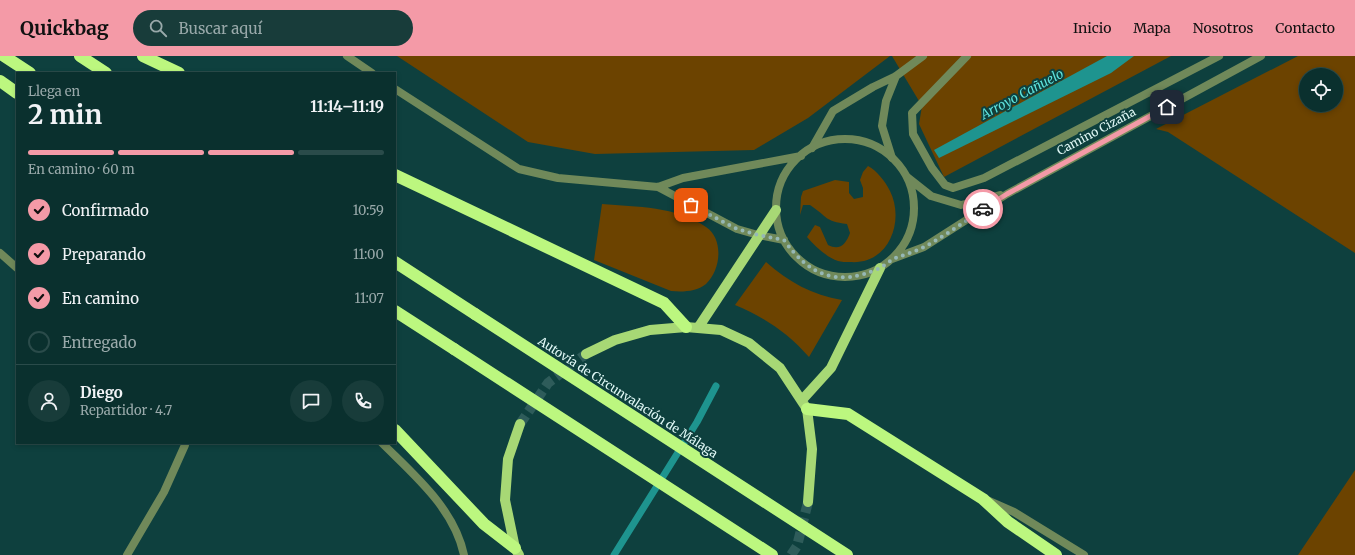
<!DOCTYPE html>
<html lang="es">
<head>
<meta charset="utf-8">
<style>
  :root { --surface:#0a302e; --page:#183c3a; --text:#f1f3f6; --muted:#99a9aa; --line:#2a4b4a; --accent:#f49aa7 }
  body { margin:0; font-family:Merriweather,serif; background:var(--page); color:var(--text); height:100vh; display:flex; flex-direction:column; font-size:15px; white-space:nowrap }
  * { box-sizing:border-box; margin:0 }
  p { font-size:13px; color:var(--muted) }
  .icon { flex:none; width:22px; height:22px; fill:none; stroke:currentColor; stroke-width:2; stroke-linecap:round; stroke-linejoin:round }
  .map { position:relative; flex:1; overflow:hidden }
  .side { position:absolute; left:16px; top:16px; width:380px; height:372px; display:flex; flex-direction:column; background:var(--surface); border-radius:0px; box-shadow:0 2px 6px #0003,0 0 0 1px var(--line) }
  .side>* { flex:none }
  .controls { position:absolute; left:1299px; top:12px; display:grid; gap:8px }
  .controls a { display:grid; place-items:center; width:44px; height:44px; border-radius:50%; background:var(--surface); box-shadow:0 2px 6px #0003,0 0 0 1px var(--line); font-size:20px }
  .pin { position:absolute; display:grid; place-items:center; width:34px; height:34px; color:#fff; margin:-17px; border-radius:8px; box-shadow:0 2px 6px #0006 }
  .courier { position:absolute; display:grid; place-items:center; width:40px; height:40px; margin:-20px; border:3px solid #f49aa7; border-radius:50%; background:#fff; color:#222; box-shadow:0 1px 5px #0007 }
  .headline em { font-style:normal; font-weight:700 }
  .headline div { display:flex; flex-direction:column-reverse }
  .headline { display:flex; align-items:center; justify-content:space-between; height:68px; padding:0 12px }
  h1 { font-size:26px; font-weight:700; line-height:30px }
  .bar { display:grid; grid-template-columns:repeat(4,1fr); gap:6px 4px; align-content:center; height:48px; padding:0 12px }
  .bar i { height:5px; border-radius:3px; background:var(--line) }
  .bar .on { background:var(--accent) }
  .bar p { grid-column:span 4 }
  .line { display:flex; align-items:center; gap:10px; padding:0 12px; border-top:1px solid var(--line) }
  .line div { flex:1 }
  .round { display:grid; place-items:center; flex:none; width:42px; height:42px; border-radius:21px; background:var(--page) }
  ol { padding:0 12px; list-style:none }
  li { display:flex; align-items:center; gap:12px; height:44px }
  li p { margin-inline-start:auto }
  li .icon { padding:4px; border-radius:50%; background:var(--accent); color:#111; stroke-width:4 }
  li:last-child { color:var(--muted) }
  li i { width:22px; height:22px; border:2px solid var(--line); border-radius:50% }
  header { display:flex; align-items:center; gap:24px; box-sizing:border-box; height:56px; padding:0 20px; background:var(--accent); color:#111 }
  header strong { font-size:19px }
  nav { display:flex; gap:22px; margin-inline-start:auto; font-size:14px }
  .search { width:280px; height:36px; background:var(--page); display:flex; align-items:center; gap:10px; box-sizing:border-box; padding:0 14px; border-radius:22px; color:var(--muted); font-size:15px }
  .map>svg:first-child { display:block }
  .green { fill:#6c4300; fill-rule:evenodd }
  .water { fill:#1e948f }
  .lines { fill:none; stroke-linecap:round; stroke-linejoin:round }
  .stream { stroke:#1e948f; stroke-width:7 }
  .primary-tunnel { stroke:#2e5c5a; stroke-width:10; stroke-dasharray:10 5; stroke-linecap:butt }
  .service { stroke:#70895a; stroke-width:8 }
  .minor { stroke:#70895a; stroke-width:8 }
  .tertiary { stroke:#70895a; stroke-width:8 }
  .primary { stroke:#a7d875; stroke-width:10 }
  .motorway { stroke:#bcf77f; stroke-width:12 }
  .motorway-bridge { stroke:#bcf77f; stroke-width:12 }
  .done { stroke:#96b8b6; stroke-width:4; stroke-dasharray:0 7.2 }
  .route { stroke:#f49aa7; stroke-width:5 }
  .labels { text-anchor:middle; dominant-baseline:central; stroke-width:4; stroke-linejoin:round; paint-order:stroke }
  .street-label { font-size:12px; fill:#e0f8f6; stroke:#0e403e }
  .water-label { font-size:13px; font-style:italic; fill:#5fe3dd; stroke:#0e403e }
</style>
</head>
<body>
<header>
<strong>Quickbag</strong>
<div class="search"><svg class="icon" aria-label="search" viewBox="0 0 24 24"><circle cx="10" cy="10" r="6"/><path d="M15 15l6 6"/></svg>Buscar aquí</div>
<nav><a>Inicio</a><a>Mapa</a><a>Nosotros</a><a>Contacto</a></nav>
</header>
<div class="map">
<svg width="1355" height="499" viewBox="0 0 1355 499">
  <rect width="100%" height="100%" fill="#0e403e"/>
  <!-- green -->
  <path class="green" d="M397,0h493l-82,62 -54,32 -159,4 -67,-12z
    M892,0h279l-227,121 -25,-53 3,-18z
    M1298,0h57v197l-187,-121 -12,-3zM1306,19h30v30h-30z
    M868,110c9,5 17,15 22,25 15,30 -1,74 -40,71 -4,0 -9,0 -12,-1 -12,-4 -23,-15 -31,-24l8,-12 5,2 8,18c12,6 18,-1 22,-12l-3,-9c-23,-3 -19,-7 -37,-19h-7l-3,10 1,-18 2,-6 32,-11 14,2v11l5,6 9,-2v-9l-3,-8 3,-8z
    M602,148c35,3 74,2 104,23 18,12 15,43 0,57 -10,8 -24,8 -35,7l-77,-31z
    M766,206c23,20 46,33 76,38l-33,57c-21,-24 -45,-40 -74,-52z
    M1355,414v85h-57z"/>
  <!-- water -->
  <path class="water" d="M1107,0h27l-23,17 -172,85 -5,-8z"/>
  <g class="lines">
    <!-- stream -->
    <path class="stream" d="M614,499l83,-133 19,-36"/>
    <!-- primary-tunnel -->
    <path class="primary-tunnel" d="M520,368l28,-41 38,-29
      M791,499l6,-9 11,-44"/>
    <!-- service -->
    <path class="service" d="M967,0l-55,57 1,21 19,34 13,17 8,3 31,-10 235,-122"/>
    <!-- minor -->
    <path class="minor" d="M812,92l21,-37 40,-24 23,-11 27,-20
      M892,102l-10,-32 4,-25 10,-25
      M0,197l17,15
      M382,387c32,32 72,65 82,112
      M989,445l25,11 70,43
      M127,499l37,-63 21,-47 -1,-2"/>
    <!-- tertiary -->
    <path class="tertiary" d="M347,0l25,17
      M395,33l124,80 39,9 100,9 25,-9 118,-22
      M776 152a69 69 0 1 1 138 0a69 69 0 1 1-138 0Z
      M907,121l24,19 30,9 39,-10
      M658,131l79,42 21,6 26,5
      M892,203l32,-12 83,-53 254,-138"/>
    <!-- primary -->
    <path class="primary" d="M698,272l78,-118
      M586,298l29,-14 35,-10 36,-3 35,3 28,13 31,25 27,41 5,40 -4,53
      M802,344l29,-32 49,-100
      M519,499l-4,-7 -10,-48 3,-41 12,-35"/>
    <!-- motorway -->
    <path class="motorway" d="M4,0l26,17
      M80,0l26,17
      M143,0l36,17
      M0,25l17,12
      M395,119l269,128 22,24
      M395,206l80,52
      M395,255l59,38
      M807,353l41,5 135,85 25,23 48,33
      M395,374l89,94 31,24"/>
    <!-- motorway-bridge -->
    <path class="motorway-bridge" d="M475,258l372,241
      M454,293l318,206"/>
  </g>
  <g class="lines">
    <!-- done -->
    <path class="done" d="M691,149l46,24 21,6 26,5c25,35 52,47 94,29 5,-2 10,-7 15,-10 10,-4 21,-7 31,-12 21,-11 40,-25 59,-38"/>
    <!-- route -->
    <path class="route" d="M983,153l24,-15 160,-87"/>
  </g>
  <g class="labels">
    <!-- street labels -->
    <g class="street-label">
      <text transform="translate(1096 75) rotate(-28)">Camino Cizaña</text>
      <text transform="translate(628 341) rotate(33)">Autovía de Circunvalación de Málaga</text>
    </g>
    <!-- water labels -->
    <g class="water-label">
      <text transform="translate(1022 38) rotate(-28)">Arroyo Cañuelo</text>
    </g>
  </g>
</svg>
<div class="controls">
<a><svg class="icon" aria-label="locate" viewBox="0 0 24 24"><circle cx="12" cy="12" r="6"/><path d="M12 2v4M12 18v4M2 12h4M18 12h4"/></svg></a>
</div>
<div class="pin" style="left:691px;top:149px;background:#ea580c"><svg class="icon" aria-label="bag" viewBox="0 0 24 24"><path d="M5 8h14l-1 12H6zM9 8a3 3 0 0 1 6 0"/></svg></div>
<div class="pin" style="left:1167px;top:51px;background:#1f2937"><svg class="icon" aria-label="home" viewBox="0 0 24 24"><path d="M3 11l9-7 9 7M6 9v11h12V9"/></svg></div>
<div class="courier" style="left:983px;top:153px"><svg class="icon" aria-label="car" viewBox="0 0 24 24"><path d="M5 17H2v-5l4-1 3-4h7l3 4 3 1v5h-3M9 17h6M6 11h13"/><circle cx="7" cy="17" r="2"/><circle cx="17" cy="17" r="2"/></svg></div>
<section class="side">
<div class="headline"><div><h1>2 min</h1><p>Llega en</p></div><em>11:14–11:19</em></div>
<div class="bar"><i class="on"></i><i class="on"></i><i class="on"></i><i></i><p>En camino · 60 m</p></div>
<ol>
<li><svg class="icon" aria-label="check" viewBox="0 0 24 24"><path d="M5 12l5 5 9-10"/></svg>Confirmado<p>10:59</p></li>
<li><svg class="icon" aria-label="check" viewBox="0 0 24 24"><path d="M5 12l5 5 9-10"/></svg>Preparando<p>11:00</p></li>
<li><svg class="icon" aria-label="check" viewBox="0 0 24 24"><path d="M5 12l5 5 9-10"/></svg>En camino<p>11:07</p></li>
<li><i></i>Entregado</li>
</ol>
<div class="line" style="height:72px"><a class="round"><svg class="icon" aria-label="person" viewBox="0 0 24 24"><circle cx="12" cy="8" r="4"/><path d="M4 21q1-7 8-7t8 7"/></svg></a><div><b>Diego</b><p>Repartidor · 4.7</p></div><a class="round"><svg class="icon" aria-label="chat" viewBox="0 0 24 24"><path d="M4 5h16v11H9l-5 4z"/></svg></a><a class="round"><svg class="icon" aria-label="phone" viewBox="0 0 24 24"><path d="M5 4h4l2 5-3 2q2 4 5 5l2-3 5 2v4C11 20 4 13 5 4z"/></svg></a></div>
</section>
</div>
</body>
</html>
